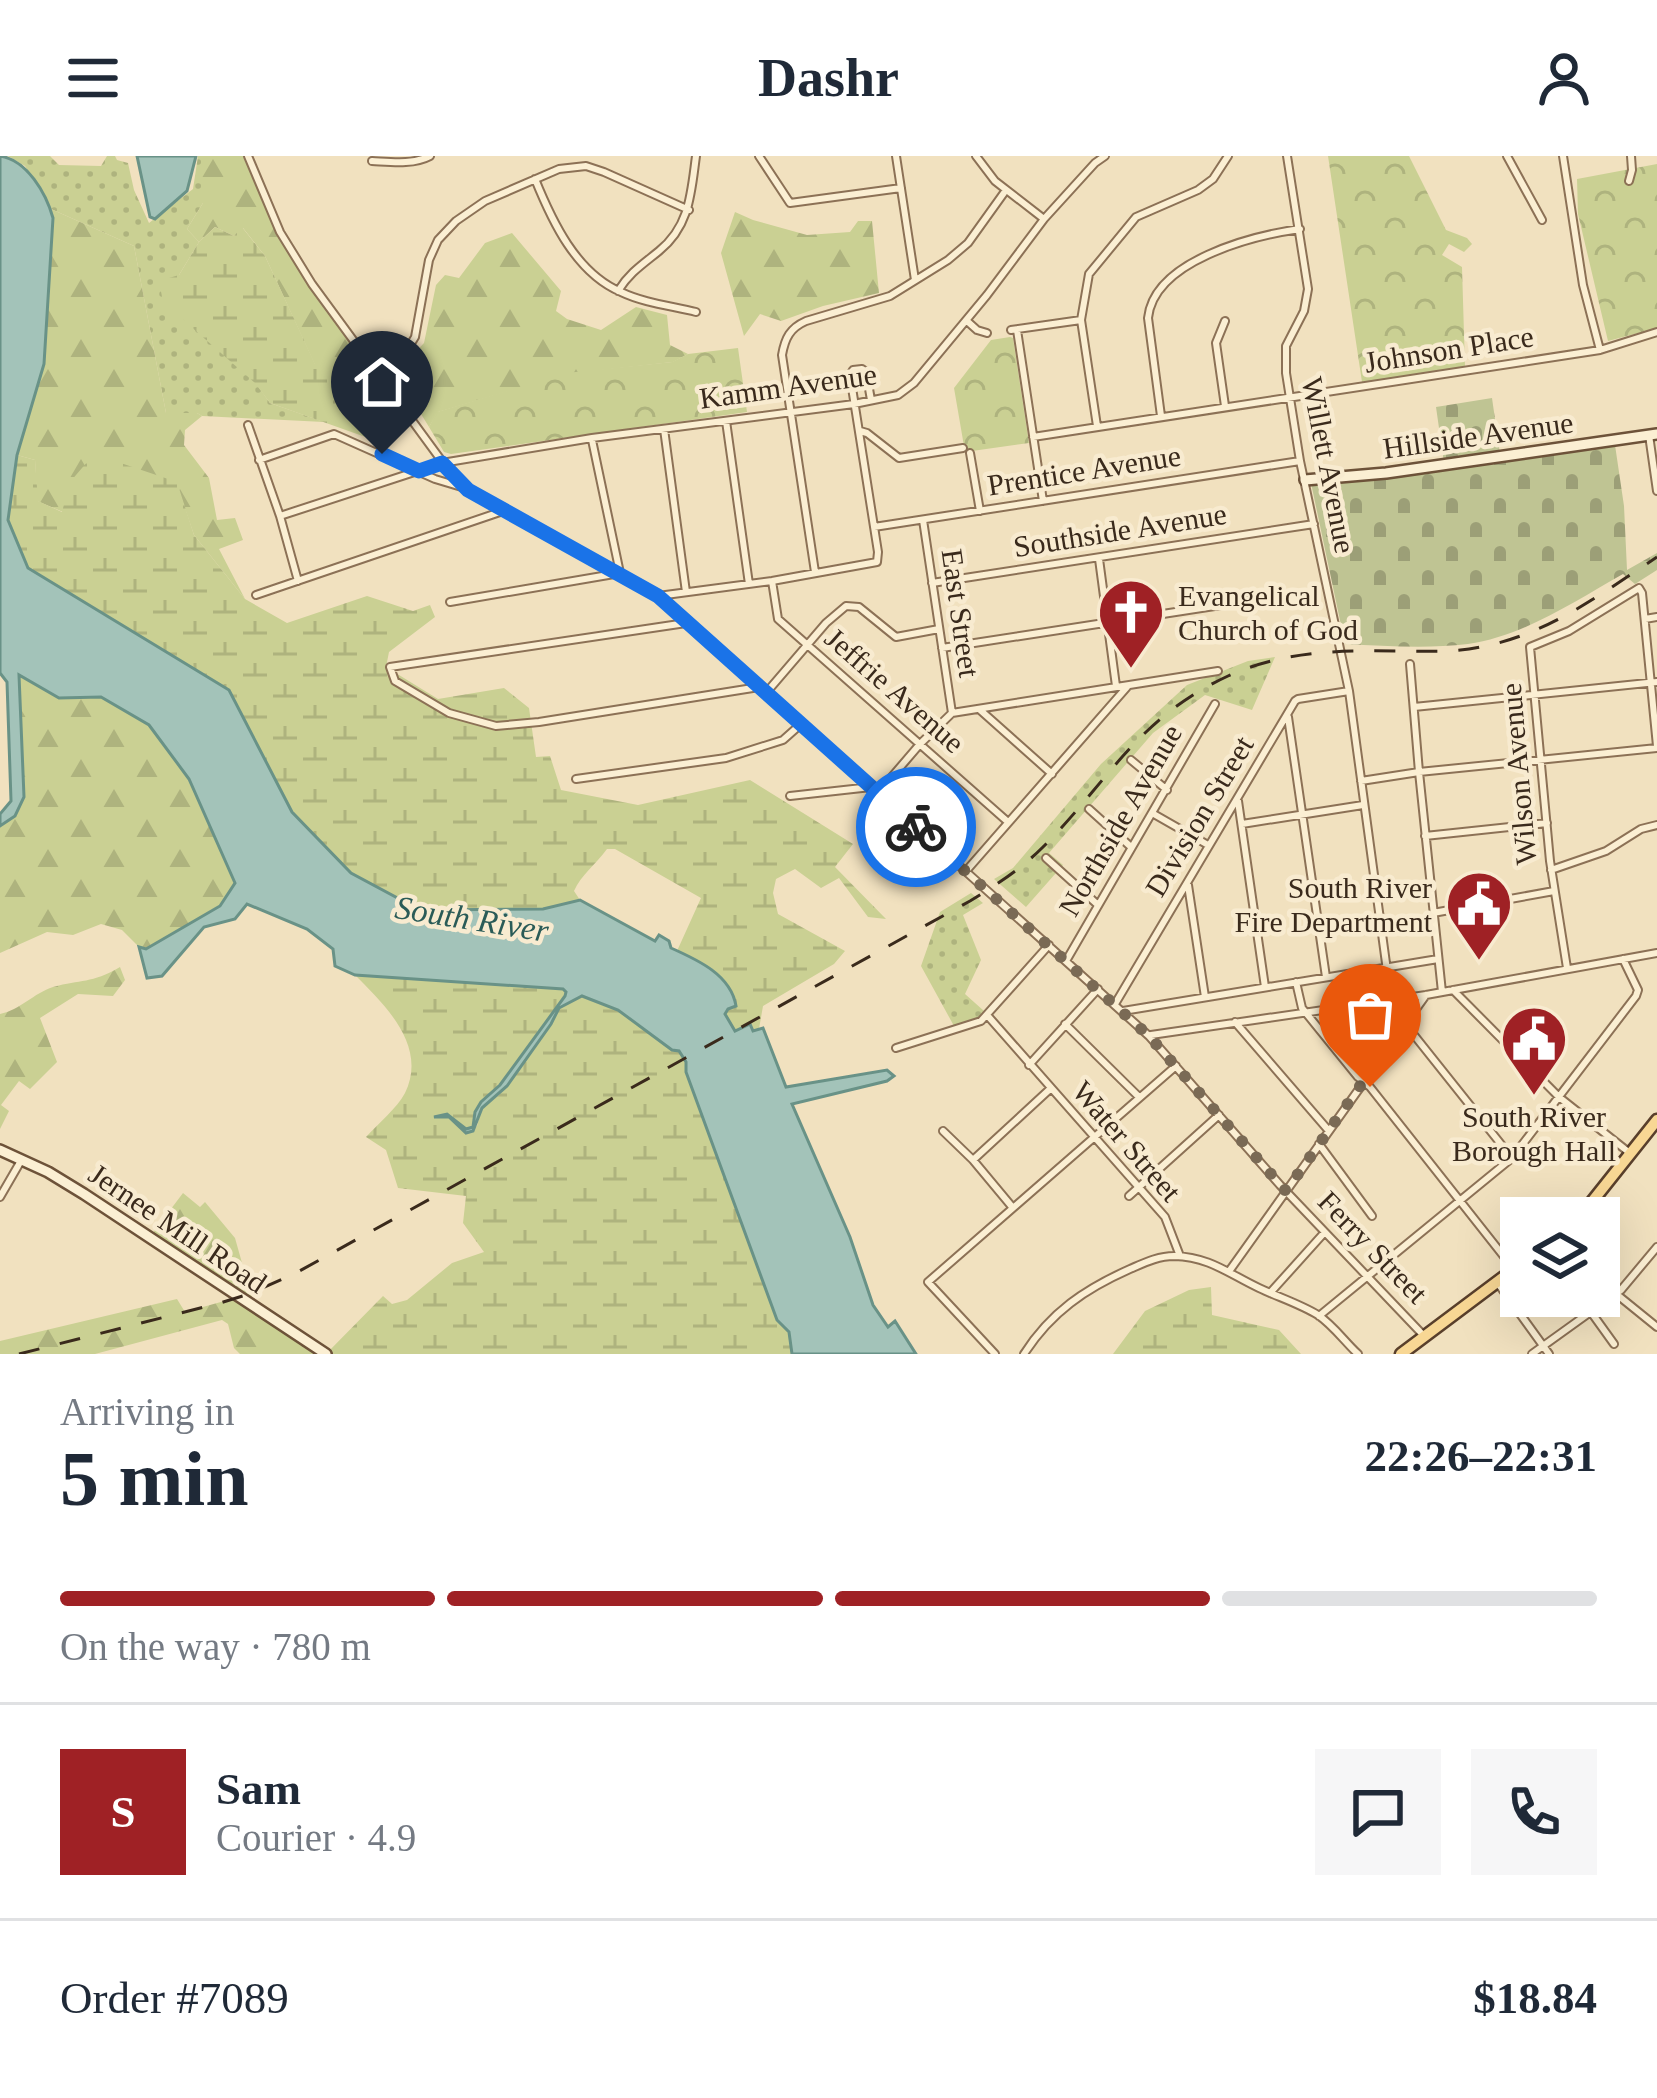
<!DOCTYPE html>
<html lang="en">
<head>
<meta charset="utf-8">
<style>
  :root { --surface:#fff; --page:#f6f6f7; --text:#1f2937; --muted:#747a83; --line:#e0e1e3; --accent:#9f2125 }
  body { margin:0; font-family:Georgia,serif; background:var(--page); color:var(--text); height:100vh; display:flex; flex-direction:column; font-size:45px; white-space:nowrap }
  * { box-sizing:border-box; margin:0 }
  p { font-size:39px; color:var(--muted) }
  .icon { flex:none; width:66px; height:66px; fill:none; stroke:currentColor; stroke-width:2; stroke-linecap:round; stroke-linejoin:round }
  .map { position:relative; height:1198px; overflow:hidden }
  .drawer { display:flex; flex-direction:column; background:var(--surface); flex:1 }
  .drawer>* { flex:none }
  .controls { position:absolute; left:1500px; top:1041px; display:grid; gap:24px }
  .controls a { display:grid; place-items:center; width:120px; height:120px; border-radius:0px; background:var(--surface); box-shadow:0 12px 48px #0002; font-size:60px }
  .pin { position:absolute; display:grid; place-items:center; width:102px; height:102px; color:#fff; margin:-123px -51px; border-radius:50% 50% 50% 0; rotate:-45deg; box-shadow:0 0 12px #0007 }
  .pin .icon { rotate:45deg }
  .courier { position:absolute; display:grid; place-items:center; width:120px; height:120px; margin:-60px; border:9px solid #1a73e8; border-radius:50%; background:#fff; color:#222; box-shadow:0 3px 15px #0007 }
  .summary em { font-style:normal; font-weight:600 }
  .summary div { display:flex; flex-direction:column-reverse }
  .summary { display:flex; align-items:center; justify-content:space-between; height:204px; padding:0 60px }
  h1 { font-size:78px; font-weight:600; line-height:90px }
  .bar { display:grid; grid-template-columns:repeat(4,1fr); gap:18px 12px; align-content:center; height:144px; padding:0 60px }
  .bar i { height:15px; border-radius:9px; background:var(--line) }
  .bar .active { background:var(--accent) }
  .bar p { grid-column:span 4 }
  .line { display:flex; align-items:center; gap:30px; padding:0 60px; border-top:3px solid var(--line) }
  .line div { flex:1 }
  .round { display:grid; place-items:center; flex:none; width:126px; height:126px; border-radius:0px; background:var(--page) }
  header { display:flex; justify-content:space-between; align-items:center; height:156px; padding:0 60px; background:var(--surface); font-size:54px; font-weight:600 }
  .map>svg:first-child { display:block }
  .grass { fill:url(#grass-dots) }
  .forest { fill:url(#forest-firs) }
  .wetland { fill:url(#wetland-marsh) }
  .cemetery { fill:url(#cemetery-stones) }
  .park { fill:url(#park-crowns) }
  .water { fill:#a3c3b9; stroke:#699287; stroke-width:3 }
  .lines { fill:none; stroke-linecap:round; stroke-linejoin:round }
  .street-casing { stroke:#8c7156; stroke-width:10 }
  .secondary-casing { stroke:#6d5239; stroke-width:14 }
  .primary-casing { stroke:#593f2b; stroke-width:15 }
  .street { stroke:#fbefd3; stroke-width:6 }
  .secondary { stroke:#fbefd3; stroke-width:9 }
  .primary { stroke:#f8d794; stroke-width:10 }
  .rail { stroke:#3a2a1c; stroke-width:3; stroke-dasharray:21 21; stroke-linecap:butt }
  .done { stroke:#7a6a55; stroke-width:12; stroke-dasharray:0 21.6 }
  .route { stroke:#1a73e8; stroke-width:15 }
  .labels { text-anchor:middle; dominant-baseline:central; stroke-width:9; stroke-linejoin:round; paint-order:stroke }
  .street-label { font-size:30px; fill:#3a2a1c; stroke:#f8ebd0 }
  .poi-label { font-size:30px; fill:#3a2a1c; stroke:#f8ebd0; text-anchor:start }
  .water-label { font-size:33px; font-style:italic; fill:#2a5b57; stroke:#f8ebd0 }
</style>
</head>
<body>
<header><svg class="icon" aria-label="menu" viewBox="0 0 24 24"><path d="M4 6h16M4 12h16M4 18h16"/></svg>Dashr<svg class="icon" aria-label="person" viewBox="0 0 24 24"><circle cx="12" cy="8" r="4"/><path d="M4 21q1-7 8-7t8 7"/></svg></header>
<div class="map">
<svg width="1657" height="1198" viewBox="0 0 1657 1198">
  <defs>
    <pattern id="grass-dots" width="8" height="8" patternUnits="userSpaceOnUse" patternTransform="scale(3)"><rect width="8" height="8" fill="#cad093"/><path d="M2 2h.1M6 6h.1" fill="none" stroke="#aeb37e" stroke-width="1.8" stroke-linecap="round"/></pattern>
    <pattern id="forest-firs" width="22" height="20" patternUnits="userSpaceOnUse" patternTransform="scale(3)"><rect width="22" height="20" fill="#cad093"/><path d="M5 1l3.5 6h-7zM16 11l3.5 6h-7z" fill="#aeb37e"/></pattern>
    <pattern id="wetland-marsh" width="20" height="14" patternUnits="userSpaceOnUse" patternTransform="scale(3)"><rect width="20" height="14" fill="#cad093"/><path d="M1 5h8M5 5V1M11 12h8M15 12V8" fill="none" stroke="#aeb37e"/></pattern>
    <pattern id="cemetery-stones" width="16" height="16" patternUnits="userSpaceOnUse" patternTransform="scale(3)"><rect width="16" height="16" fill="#bfc493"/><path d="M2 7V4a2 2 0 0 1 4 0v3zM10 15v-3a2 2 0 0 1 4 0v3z" fill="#9c9f77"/></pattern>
    <pattern id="park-crowns" width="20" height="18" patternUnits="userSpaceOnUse" patternTransform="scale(3)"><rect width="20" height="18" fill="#cad093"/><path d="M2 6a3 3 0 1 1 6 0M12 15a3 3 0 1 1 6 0" fill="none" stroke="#aeb37e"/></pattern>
  </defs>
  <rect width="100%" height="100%" fill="#f1e1bf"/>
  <!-- grass -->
  <path class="grass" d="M8,0h42l9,9 42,1 6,-10h8l2,4 11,3 6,27 15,33 44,-34 5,-33h5v47l-16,26 12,13 -20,33 91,128 54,19 -122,-6 -5,-3h-31l-32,-167 -83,-37 -26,-43z
    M1275,501l-23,53 -47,-15 -52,38 -104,120 14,12 -37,42 -32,-28 19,-11 88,-104 86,-79 61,-24z
    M971,737l12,10 -20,12 18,45 -16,34 19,17 -7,8 -23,7 -33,-60 19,-54z"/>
  <!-- forest -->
  <path class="forest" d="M201,0h42l37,83 82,123 -47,3 -50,-109 -22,-28 -9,8 -19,-9 -16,15 -12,-13 16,-26z
    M51,53l83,37 32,167h31l5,3 -17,14 -1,15 25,33 8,42 18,-2 8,22 -24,9 26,50 -51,-64 -18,-53 -113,30 -26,-11 -2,-41 -18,-5 27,-91 9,-145z
    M735,56l18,8 54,15 43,-3 8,-11h14l7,72 -56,13 -42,15 -21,-7 -16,22 -23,-83z
    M512,77l49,58 -5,20 11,8 34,11 35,-23 31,8 3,30 18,9 -15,8 -107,12 -128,38 -9,15 -33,-54 28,-30 12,-58 9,-10 14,3 26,-35z
    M18,518l41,24 42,-1 48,28 40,54 46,104 -15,22 -75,44 -6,-2 -17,-17 -21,-6 -28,11 -26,-3 -47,21v-127l15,-10 9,-19z
    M120,811l5,13 -12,16 -35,-2 -38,24 17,44 -27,27 -11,-8 -18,24 8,6 -9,18v-115c20,-4 34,-21 53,-27 28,-8 38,-3 67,-20z
    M183,1037l17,14 5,-5 30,36 20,71 71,45h-86l-6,-6 -6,-24 -6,-4 -127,34h-95v-13l177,-42 8,13 50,-14 -86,-60z"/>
  <!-- wetland -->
  <path class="wetland" d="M215,71l19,9 8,-9 23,29 50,108 47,-2 43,55 -20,27 -115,-41 -15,-20 -92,-81 -4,-21 20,-6 20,-33z
    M94,298l83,28 17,53 51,64 42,24 80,-27 46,15 17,-6 5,12 -46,35 -3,15 52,32 66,-11 25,20 7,49 14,-1 11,34 77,15 112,-25 103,64 -18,23 51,52 -18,-2 -29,-39 -18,10 -26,-19 -19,10 -3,14 5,21 67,37 -11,13 -71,42 -4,23 -23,3 -11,-18 3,-5 8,-3c-5,-31 -34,-40 -59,-55l24,-53 -86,-49h-8c-11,15 -26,26 -33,42l6,9 -37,9 -124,1 -68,-37 -59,-61 -63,-122 -201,-122 -20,-48 9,-65 18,5 3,41 24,11 8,-30z
    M355,819l207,14 4,3c-15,30 -40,62 -62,88 -16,20 -27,18 -30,47l-8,2 -13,-10 13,13 11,-6 5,-18 17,-13 19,-27 9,-9 32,-51 23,-13 36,15 54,40 7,1 7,11 103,270 3,22h-466l57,-58 9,8 15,-4 45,-37 32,-11 -21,-29 3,-27 -68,-8 -12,-38 -20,-13c12,-13 31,-29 39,-44 23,-47 -20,-88 -50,-118z
    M1211,1131l1,28 67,15 22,24h-188l32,-43 44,-21z"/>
  <!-- cemetery -->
  <path class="cemetery" d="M1492,242l9,63 114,-16 9,61 3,64 30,-17v17l-22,14 -12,-10c-48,27 -99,62 -155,70 -41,5 -82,2 -123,0l-34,-161 66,-3 68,-10 -9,-63z"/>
  <!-- park -->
  <path class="park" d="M1328,0h81l37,74 21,8 5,6 -8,8 -15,-8 -7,11 20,12 3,100 -103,15z
    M1657,8v164l-49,13 -30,-127 -1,-35z
    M1010,181l3,1 16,105 -64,9 -11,-64 37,-48z
    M738,192l9,64 -296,42 -7,-2 -15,-25 8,-15 129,-39 106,-11 16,-8z"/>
  <!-- water -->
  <path class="water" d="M0,0c27,4 46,37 53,62l-9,146 -27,91 -9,65 20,48 201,122 63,122 59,61 69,37 123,-1 37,-9 75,41 4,-6 10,6 2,7c27,12 60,27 65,58l-8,3 -3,5 10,17 15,-7 3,7 10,-3 23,59 101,-17 7,6 -7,5 -95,23 58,133 23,68 15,22 7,-6 21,33h-124l-3,-22 -12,-12 -91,-248v-10l-7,-11 -7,-1 -54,-40 -36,-14 -23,12 -8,16 -44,62 -25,22 -9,23 -7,2 -17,-16h-15l13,-3 19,15 7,-2 2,-15 6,-10 19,-17 65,-89 1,-4 -3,-3 -208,-14 -20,-9 -2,-17 -26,-20 -60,-25 -12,15 -31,8 -42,49 -15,2 -8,-31 7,2 74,-43 15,-23 -46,-104 -40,-54 -48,-28 -42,1 -40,-23 5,122 -9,19 -15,10v-12l11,-13 -4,-119 -7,-9z
    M137,0h59l-9,35 -32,28 -5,-2z"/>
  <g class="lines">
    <!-- street casing -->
    <g class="street-casing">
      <path id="street" d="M248,0l32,76 32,52 140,191 16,15 180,99 41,34 460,413 131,149 145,152
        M759,0l31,47 111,-15
        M896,0l19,124
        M976,0l19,25 49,38
        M1287,0l21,133 -4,22 -18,35v27l14,88 49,230 42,309
        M1507,0l35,64
        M1563,0l20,129 17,65
        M372,5c19,1 41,4 58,-5
        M535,23c17,42 41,94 86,113 23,11 51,14 75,20
        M1629,25l3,-11 -1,-14
        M618,135c11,-18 25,-27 41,-40 31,-25 32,-58 37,-95
        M967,165l10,9 10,3
        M1225,165l-9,22 9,63
        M1011,174l70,-10
        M1017,174l26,171
        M377,215l30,-21 8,-13 14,-77 9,-20 18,-19 29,-20 74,-32 27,-3 18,6 85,38
        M1161,260l-13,-98c6,-57 103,-82 152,-89
        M726,265l23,163
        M248,269l32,91 18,65
        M1097,270l-16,-106 8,-46 47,-57 62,-27 15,-11 15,-23
        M664,273l22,163
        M860,275l7,2 32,25 64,-10
        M1649,279l8,56
        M1033,281l567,-87 57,-18
        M970,297l10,58
        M259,304l75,-26 101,45 30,9
        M280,360l162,-53 150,-25 262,-34 44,-9 16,-12 73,-88 57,-76 51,-56 10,-7
        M923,364l29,193
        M874,371l426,-66
        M1099,403l17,127
        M815,416l-33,-217c3,-17 8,-27 24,-34l84,-25 58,-36 20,-17 38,-53
        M772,425l6,38 230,203
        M932,427l382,-59
        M256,439l250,-85
        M658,440l114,-15 105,-19 1,-10 -28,-177 3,-5 9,-1 4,3 5,28
        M450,446l170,-29 -28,-133
        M1645,463l12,-2
        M686,467l-296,44 5,14 54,32 47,13 43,-4 220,-35
        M942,492l318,-49
        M1410,508l9,108 23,220
        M766,537l60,-70 20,-17 13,1 37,30 43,-8
        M1414,551l243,-25
        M979,553l73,65
        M1288,561l38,260
        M1131,604l36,30
        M576,623l150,-21 57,-18 18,-16
        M1361,625l58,-9 238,-24
        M878,637l42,-49 32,-31 266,-42
        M790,640l81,-9
        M1238,645l27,186
        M1089,653l42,38
        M1152,657l56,32
        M1242,668l121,-19
        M1425,680l122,-13
        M1046,702l52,47
        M1551,714l55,-19 35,-22 16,-4
        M966,715l161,-184
        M1188,729l17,112
        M1433,757l121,-22
        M1066,805l149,-257
        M1567,812l-17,-107 -20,-214 39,-16 70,-43 3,5 15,153
        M1296,826l6,26 56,69 12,10 143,181
        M1453,834l106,107 72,57
        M1115,848l180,-303 3,-2 51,-8
        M1123,855l315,-52
        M987,859l178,202 15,39
        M1235,866l94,109
        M1065,868l74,73
        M1406,869l106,133
        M1151,879l275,-40 231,-42
        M896,892l85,-27 68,-76
        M1029,909l69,-76
        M943,975l30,29 40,48
        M1319,988l53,72
        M973,1004l77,-71
        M1129,1040l90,-81
        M0,1041l22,-38
        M1230,1114l196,-275
        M1599,1124l58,47
        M1497,1126l52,72
        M1270,1137l54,-60
        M1591,1156l23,32
        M1319,1160l193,-158 124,-162 2,-6 -15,-31
        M995,1198l-67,-72 248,-216
        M1024,1198c27,-42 61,-65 106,-85 14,-6 28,-13 44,-13 36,1 55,18 85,32 19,9 41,16 59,27 15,10 27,27 40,39
        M1532,1198l89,-64 36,-43"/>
    </g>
    <!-- secondary casing -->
    <g class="secondary-casing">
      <path id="secondary" d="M1305,324l81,-7 271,-39
        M0,994l48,22 36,22 242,160"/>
    </g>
    <!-- primary casing -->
    <g class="primary-casing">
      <path id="primary" d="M1579,1062l78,-98
        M1401,1198l120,-90"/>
    </g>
    <!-- street -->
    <use href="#street" class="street"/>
    <!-- secondary -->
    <use href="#secondary" class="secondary"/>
    <!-- primary -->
    <use href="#primary" class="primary"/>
    <!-- rail -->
    <path class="rail" d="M19,1198l201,-51 29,-9 45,-20 676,-373c26,-16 51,-32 73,-54 66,-66 94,-129 185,-171 55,-25 111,-26 170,-25 27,0 55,2 82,-4 67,-12 121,-53 177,-90"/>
  </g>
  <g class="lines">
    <!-- done -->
    <path class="done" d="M916,671l233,209 137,155 77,-109 7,5"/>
    <!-- route -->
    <path class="route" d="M382,298l37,17 23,-8 26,27 190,106 258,231"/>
  </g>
  <!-- icons -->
  <defs>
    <g id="church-pin" transform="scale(3.45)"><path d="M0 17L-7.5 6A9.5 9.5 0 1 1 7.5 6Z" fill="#9f2125" stroke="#f8ebd0"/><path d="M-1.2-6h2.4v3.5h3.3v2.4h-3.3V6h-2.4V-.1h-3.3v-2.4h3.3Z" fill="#fff"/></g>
    <g id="civic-pin" transform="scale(3.45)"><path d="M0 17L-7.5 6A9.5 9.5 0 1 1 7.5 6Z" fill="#9f2125" stroke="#f8ebd0"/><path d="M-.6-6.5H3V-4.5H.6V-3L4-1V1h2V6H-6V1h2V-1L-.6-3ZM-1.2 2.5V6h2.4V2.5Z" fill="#fff"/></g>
  </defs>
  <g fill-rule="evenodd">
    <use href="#church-pin" x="1131" y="456"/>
    <use href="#civic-pin" x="1479" y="748"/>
    <use href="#civic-pin" x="1534" y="883"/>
  </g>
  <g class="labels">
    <!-- street labels -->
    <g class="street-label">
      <text transform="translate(1449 193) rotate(-9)">Johnson Place</text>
      <text transform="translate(788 230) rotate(-8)">Kamm Avenue</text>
      <text transform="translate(1478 279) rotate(-8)">Hillside Avenue</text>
      <text transform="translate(1329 309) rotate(79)">Willett Avenue</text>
      <text transform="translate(1084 314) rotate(-9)">Prentice Avenue</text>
      <text transform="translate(1120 374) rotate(-9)">Southside Avenue</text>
      <text transform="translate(961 457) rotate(82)">East Street</text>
      <text transform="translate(895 534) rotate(41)">Jeffrie Avenue</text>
      <text transform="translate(1518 618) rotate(-95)">Wilson Avenue</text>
      <text transform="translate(1199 660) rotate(-59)">Division Street</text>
      <text transform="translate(1120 664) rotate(-60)">Northside Avenue</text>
      <text transform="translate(1127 985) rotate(49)">Water Street</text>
      <text transform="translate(178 1072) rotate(34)">Jernee Mill Road</text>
      <text transform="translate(1373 1091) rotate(46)">Ferry Street</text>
    </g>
    <!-- poi labels -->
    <g class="poi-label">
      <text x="1178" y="439">Evangelical<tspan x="1178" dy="34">Church of God</tspan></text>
      <text x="1432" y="731" text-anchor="end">South River<tspan x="1432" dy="34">Fire Department</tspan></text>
      <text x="1534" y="960" text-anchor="middle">South River<tspan x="1534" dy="34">Borough Hall</tspan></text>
    </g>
    <!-- water labels -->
    <g class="water-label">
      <text transform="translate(472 763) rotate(9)">South River</text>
    </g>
  </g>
</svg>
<div class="controls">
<a><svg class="icon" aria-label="layers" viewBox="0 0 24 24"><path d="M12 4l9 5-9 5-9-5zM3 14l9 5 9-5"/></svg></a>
</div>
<div class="pin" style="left:1370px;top:931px;background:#ea580c"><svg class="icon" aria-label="bag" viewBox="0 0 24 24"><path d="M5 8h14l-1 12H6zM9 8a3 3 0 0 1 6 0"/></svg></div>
<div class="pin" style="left:382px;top:298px;background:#1f2937"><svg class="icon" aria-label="home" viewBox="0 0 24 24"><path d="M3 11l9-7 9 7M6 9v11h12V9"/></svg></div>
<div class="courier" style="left:916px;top:671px"><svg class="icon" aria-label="bike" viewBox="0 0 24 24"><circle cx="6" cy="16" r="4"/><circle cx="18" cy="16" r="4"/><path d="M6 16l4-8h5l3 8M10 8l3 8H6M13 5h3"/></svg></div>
</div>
<section class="drawer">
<div class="summary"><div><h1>5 min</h1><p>Arriving in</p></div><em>22:26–22:31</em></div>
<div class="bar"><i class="active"></i><i class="active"></i><i class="active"></i><i></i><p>On the way · 780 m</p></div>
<div class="line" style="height:216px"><b class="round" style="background:var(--accent);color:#fff">S</b><div><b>Sam</b><p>Courier · 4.9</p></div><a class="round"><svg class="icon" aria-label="chat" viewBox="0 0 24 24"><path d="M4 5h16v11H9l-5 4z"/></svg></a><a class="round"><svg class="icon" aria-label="phone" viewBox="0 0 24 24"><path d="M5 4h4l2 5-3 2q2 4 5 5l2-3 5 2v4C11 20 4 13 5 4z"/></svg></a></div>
<div class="line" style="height:156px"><div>Order #7089</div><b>$18.84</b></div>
</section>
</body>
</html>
